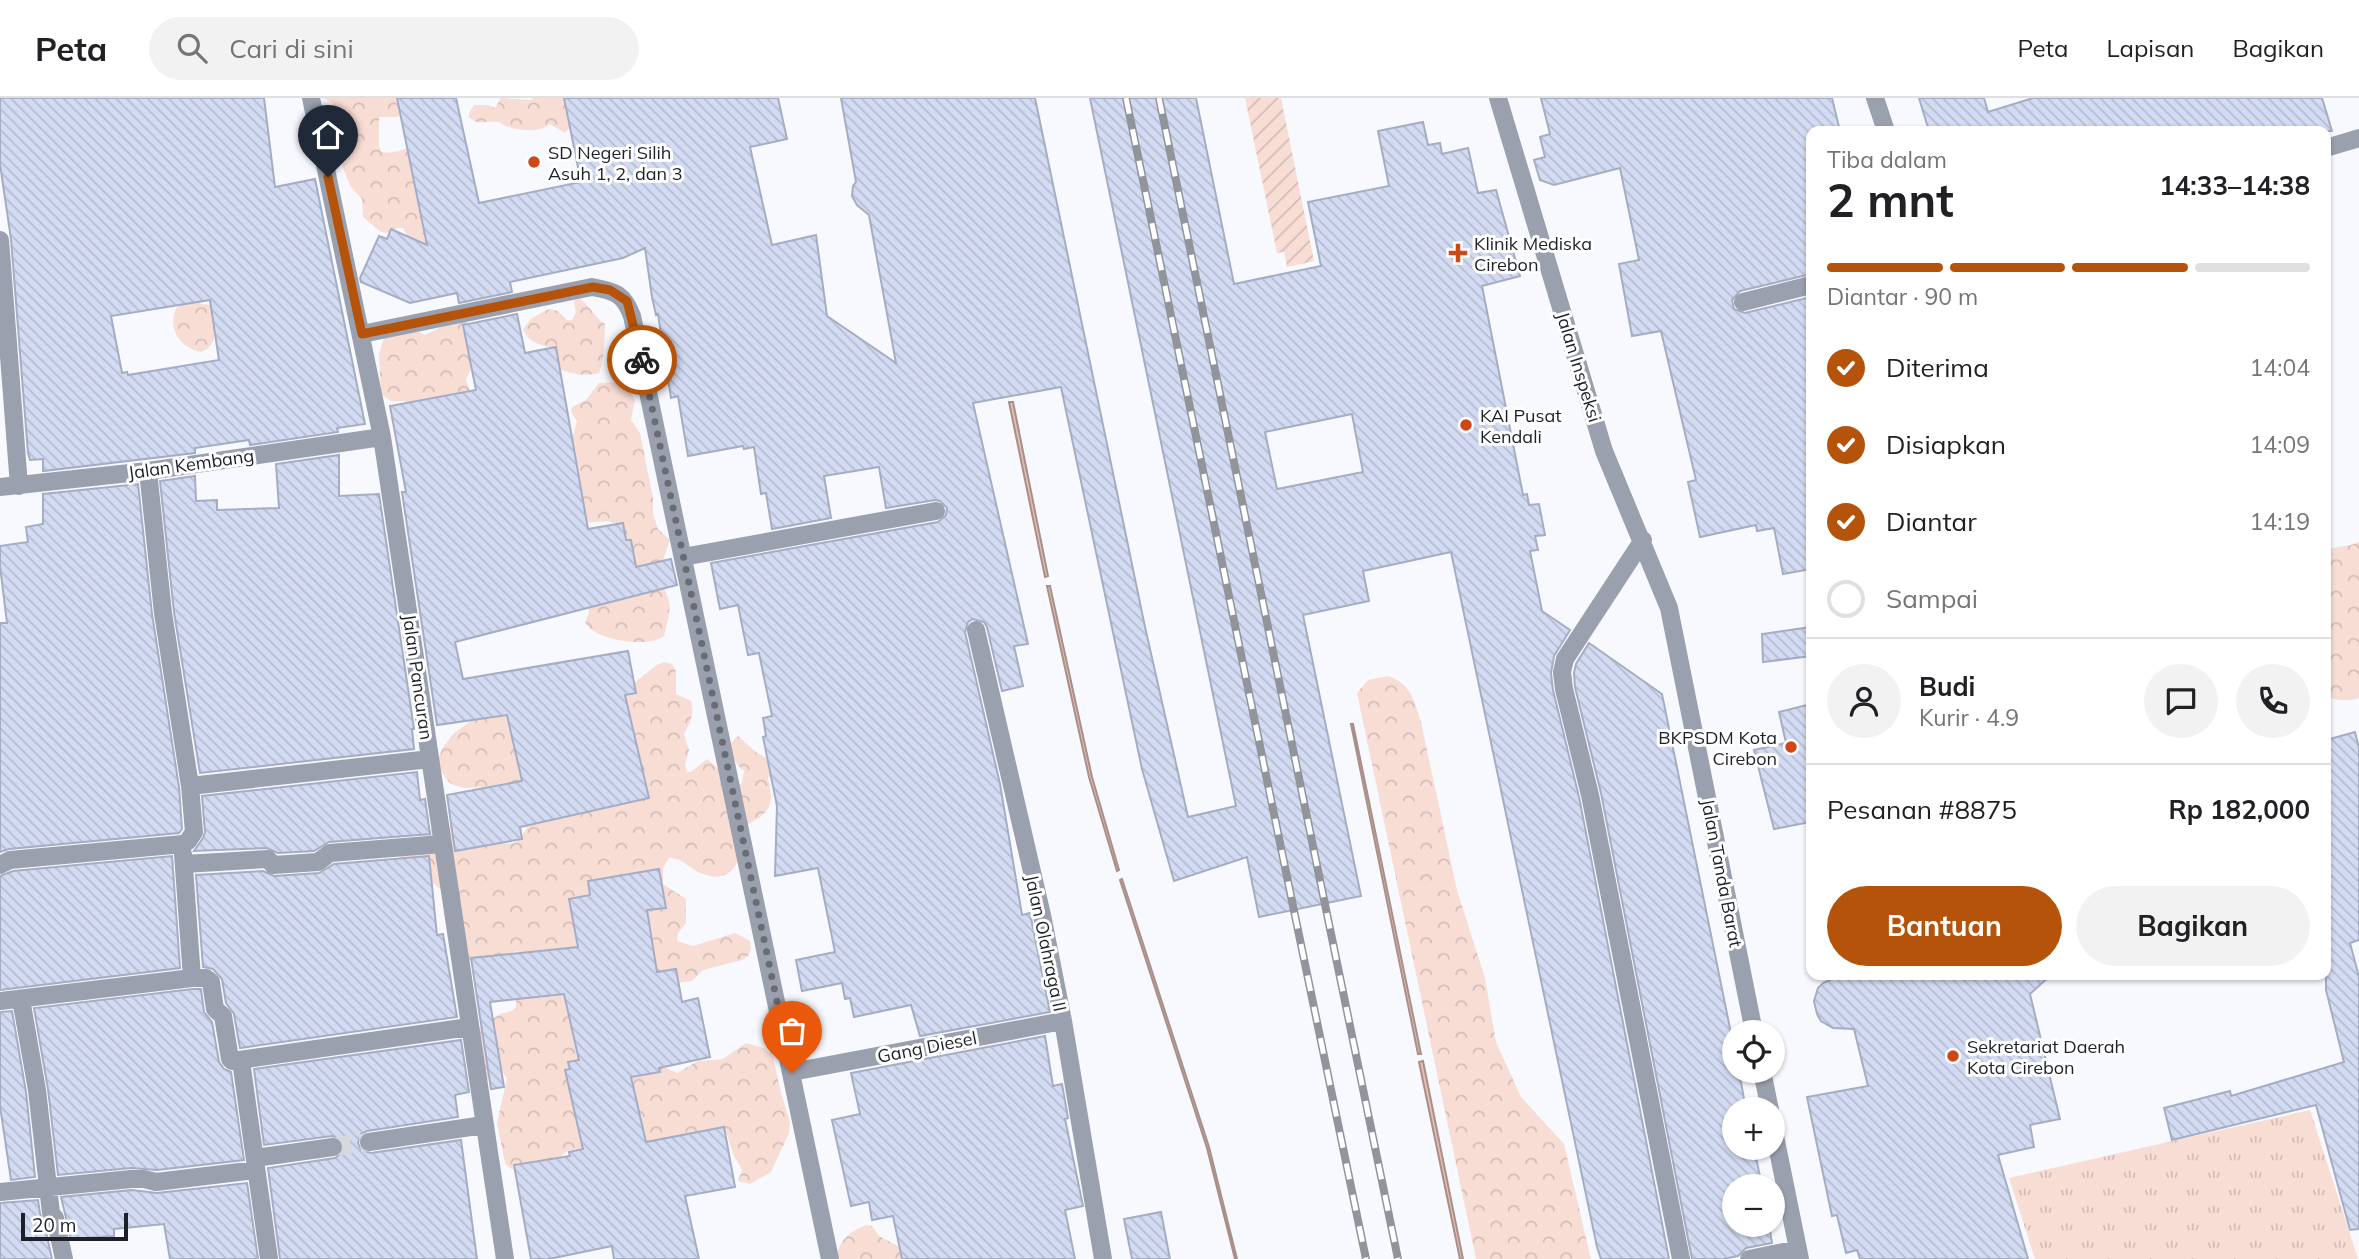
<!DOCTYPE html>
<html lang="id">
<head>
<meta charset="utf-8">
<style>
  :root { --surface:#fff; --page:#f2f2f2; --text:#202124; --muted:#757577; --line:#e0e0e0; --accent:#b45309 }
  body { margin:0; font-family:Mulish,sans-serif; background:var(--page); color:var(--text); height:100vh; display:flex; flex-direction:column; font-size:26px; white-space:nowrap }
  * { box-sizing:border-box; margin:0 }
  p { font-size:23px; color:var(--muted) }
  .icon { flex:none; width:38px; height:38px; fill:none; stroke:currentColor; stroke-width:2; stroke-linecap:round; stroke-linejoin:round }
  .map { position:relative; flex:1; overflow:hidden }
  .drawer { position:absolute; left:1806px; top:28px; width:525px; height:854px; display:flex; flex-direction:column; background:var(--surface); border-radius:14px; box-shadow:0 2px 5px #0004 }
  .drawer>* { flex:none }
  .tools { position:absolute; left:1722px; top:922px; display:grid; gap:14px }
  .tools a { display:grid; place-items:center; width:63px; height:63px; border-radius:50%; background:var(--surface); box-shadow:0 2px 5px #0004; font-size:35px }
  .scale { position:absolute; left:21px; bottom:18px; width:107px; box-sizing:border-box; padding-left:7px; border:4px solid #1d2029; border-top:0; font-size:19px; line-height:24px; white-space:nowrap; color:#1d2029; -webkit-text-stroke:5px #fff; paint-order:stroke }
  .pin { position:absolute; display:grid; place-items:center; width:60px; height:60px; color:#fff; margin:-72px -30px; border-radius:50% 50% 50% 0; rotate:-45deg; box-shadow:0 0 7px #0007 }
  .pin .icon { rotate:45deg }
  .courier { position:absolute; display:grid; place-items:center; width:70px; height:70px; margin:-35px; border:5px solid #b45309; border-radius:50%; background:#fff; color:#222; box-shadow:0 2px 9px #0007 }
  .headline em { font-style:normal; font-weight:700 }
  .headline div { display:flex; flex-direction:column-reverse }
  .headline { display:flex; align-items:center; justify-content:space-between; height:119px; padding:0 21px }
  h1 { font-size:46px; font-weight:700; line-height:52px }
  .bar { display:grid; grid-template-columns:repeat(4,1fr); gap:10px 7px; align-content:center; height:84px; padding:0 21px }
  .bar i { height:9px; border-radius:5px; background:var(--line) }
  .bar .current { background:var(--accent) }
  .bar p { grid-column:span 4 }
  .line { display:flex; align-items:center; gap:18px; padding:0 21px; border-top:2px solid var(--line) }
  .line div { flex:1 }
  .round { display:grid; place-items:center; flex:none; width:74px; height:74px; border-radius:37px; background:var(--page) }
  ol { padding:0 21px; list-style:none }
  li { display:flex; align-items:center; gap:21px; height:77px }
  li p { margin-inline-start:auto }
  li .icon { padding:7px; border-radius:50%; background:var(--accent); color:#fff; stroke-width:4 }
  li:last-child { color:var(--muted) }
  li i { width:38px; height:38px; border:4px solid var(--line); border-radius:50% }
  .cta { display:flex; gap:14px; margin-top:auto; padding:14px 21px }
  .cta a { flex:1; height:80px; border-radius:42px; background:var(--accent); color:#fff; font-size:28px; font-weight:700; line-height:80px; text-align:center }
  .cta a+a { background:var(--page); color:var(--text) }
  header { display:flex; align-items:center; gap:42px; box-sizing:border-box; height:98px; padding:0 35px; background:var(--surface); border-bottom:2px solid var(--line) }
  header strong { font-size:33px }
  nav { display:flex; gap:38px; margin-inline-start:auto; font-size:24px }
  .search { width:490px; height:63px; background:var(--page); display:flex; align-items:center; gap:18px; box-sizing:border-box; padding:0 24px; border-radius:38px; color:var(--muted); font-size:26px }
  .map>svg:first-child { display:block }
  .grass { fill:url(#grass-tufts) }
  .forest { fill:url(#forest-crowns) }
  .garden { fill:url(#garden-furrows) }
  .water { fill:#e5beb2; stroke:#a98f89; stroke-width:2 }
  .building { fill:url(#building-back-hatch); stroke:#a5adc4; stroke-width:2; fill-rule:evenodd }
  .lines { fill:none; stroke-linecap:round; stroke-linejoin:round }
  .street-tunnel { stroke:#d6d8de; stroke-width:18; stroke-dasharray:18 9; stroke-linecap:butt }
  .street { stroke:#9ba0ae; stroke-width:18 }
  .rail-casing { stroke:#92949b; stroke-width:8 }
  .rail { stroke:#fff; stroke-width:5; stroke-dasharray:16; stroke-linecap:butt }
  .done { stroke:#696c74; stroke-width:7; stroke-dasharray:0 12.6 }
  .route { stroke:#b45309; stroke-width:9 }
  .poi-dot { fill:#ce4716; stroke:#fff; stroke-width:2.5 }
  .labels { text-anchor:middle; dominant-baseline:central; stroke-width:6; stroke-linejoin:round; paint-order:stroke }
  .poi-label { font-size:18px; fill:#1d2029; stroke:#fff; text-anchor:start }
  .street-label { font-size:18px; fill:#1d2029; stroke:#fff }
</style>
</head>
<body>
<header>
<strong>Peta</strong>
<div class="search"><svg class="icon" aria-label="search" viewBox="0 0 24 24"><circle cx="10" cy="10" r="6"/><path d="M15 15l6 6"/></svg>Cari di sini</div>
<nav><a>Peta</a><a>Lapisan</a><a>Bagikan</a></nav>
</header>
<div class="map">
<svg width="2359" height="1161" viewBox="0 0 2359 1161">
  <defs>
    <pattern id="grass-tufts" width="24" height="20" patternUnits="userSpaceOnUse" patternTransform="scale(1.75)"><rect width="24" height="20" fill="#f8ddd5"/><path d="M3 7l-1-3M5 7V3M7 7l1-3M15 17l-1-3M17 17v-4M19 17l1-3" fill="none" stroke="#d4bdb7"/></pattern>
    <pattern id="forest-crowns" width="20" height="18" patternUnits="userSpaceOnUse" patternTransform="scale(1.75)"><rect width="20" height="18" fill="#f8ddd5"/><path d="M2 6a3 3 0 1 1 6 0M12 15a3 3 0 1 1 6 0" fill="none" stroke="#d4bdb7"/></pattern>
    <pattern id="garden-furrows" width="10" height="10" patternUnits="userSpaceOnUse" patternTransform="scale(1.75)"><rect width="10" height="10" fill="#f8ddd5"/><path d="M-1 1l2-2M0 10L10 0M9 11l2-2" fill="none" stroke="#d4bdb7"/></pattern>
    <pattern id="building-back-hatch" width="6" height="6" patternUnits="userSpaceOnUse" patternTransform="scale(1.75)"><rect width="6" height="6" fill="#d3dbf3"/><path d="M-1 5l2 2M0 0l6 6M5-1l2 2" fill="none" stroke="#b5bcd0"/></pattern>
  </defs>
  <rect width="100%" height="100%" fill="#f7f9fe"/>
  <!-- grass -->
  <path class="grass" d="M2310,1012l48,149h-323l-26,-81z"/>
  <!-- forest -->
  <path class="forest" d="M324,0h83l-5,16 -5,3h-18v30l3,5c11,3 23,-5 35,-5l19,97h-24l-9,-16h-6l-10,5 -6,-1 -18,-15 -1,-18 -12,-13 -8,-21 -4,-29 -9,-16v-6l5,-4v-6z
    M501,0l29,2 4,-2h38l-1,28 -6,7 -15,-9c-11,9 -30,7 -44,2 -6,-2 -4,-4 -10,-4 -12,-1 -17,4 -27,-5v-4l5,-8h14l7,3z
    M196,200l5,6 12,1c3,17 8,39 -12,47 -23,-5 -35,-26 -23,-47z
    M580,201c11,8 14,18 25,25 -1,16 0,35 -6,49 -13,4 -31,1 -43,-6l2,-16c-14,-8 -28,-4 -35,-22l9,-11 17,-9 9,2 9,9h5l4,-8 -2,-8 1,-4z
    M445,221l22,2 5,8 1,35 -7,16 11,30 -69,-1 -3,-8h-14l-10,-7 -2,-40 7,-22 27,-3 12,6 16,-8z
    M617,284l9,3 9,15 -4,20 9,13 13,65v16l5,15 12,11 -13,37c17,27 14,29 7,59 -16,13 -71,4 -79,-14l4,-9 -1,-10 35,-77 -15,-5 -26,2 -11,-82 6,-20 -6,-9 1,-5 14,-7 13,-17z
    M2359,444v156c-10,4 -23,2 -33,-1v-148l25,-4z
    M664,564l8,2 4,7v23l15,7c4,12 -1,22 -7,33l5,16 -4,15 2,7h4l16,-13 31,26 4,-2 2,-12c-11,-10 -21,-24 -6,-35l19,17 14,7 2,12 -5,6c7,26 2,36 -22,47 -4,27 -8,65 -48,47 -10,-5 -17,-15 -29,-14l-6,10v16l23,15v24l-8,10 -1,8 16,5 42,-13 15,8 1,8 -3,7 -6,4 -39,10 -11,11 -24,3 -76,72 -22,10 -2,5 37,15 44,-26 28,13 21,-12 25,-2 23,-16 18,5 9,8 8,37 9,29 -1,11 -18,39 -21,12 -12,-3 4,-11 -9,-16 -7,-23h-7l-62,15c-21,-15 -39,-4 -62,1 -9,2 -19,1 -27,4 -5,2 -8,7 -13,10 -13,8 -40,17 -50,2l-8,-40 10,-45 -4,-5 -16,7 -14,-49 27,-17 12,-3 4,-4v-6l-10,-15 22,-30 -11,-5 -28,10 -24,-1 -14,-62 -18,-15 -17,-9 -17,-15c2,-9 10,-16 18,-21 10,-6 24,-15 36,-12 23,5 39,23 64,16l10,-14 -1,-24 -23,-5 -20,-12 -18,1 -12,-3 -5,-4 -7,-10 -3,-11 4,-11 11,-15 30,-22 151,-29 23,-18z
    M1388,578c23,8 26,24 33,46l36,168 28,88 11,64 25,55 43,47 27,115h-115l-119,-566 11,-13z
    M866,1127l6,1 7,10 34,18 4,5h-80c0,-17 13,-28 29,-34z"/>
  <!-- garden -->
  <path class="garden" d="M1245,0h36l33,163 -27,6 -3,-15 -7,1z"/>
  <!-- water -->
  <path class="water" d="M1009,304h4l35,174 -3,1z
    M1047,488h3l42,191 27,93 -2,1 -28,-94z
    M1351,626h2l68,330h-3z
    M1122,781l87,268 28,112h-2l-28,-111 -87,-268z
    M1423,963l40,198h-3l-41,-197z"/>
  <!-- building -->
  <path class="building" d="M0,0h264l11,89 40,-8 50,245 -28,4 1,4 -88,13 -1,-5 -54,8v5l-152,18v-12l-13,1 -2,-7 -17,-214 -11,-75zM210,202l9,60 -91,15 -1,-3 -5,1 -11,-57z
    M397,0h59l23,105 102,-21 -17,-84h214l9,41 -37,8 22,98 44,-10 11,81 69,47 -27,-148 -12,-10 -5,-9 1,-10 3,-4 -15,-84h194l110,529 43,190 48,-11 -146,-708h106l38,186 87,-18 -13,-64 81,-16 -11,-55 45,-9 5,23 12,-2 2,11 26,-6 10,45 18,-3 24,86 -38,10 41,209 4,-1 2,11 10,-1 6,31 -10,1 3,14 -8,1 12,60 28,19 -16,26 -3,17 2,17 26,107 90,462h-68l-4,-12 -146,-695 -88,19 6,30 -66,14 58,281 -102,21 -12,-60 -73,24 -32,-112 -81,-382 -88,16 55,241 -14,2 9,40 -21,5 -15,-64 -3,-5 -11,-3 -5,3 -3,10 35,152 22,131 8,-2 20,99 -130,24 -9,-31 -57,12 -4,-19 -5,1 -3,-16 -40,8 -6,-31 39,-8 -17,-84 -43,8 2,-70 -14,-69 3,-1 -3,-18 9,-2 -13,-63 -11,2 -10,-50 -18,4 -9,-46 227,-41 8,-7 1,-7 -7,-7 -5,-1 -49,8 -7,-41 -55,9 7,42 -59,11 -6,-36 -5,1 -7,-47 -10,2 -1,-3 -55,10 -10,-60 -7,2 -13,-84 -2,1 -4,-18 -7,-49 -22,10 -113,24 2,10 -53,11 -2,-10 -47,10 -49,-21 -1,-4 19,-42 8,3 4,-10 36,16zM1352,316l11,58 -86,17 -12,-57z
    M1541,0h291l8,33h-29v143l-71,17 -8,9 2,9 11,4 66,-16v272l-28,5 -9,-46 -17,3 -1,-6 -56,12 -12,-55 8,-2 -35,-149 -29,5 -13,-72 20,-4 -19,-92 -66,17 -14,-5 -6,-20 11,-3 -5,-20 10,-3z
    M1919,0h65l4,14 45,-14h289l10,33h-403z
    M517,216l8,39 31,-6 32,182 35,-6 3,17h5l5,27 35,-8 6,26 -222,57 8,37 165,-28 8,42 -11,2 24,103 -129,29 2,12 -67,12 -8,-56 75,-14 -15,-66 -70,10 -35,-233h4l-16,-86 86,-16 -13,-65z
    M339,357v41l40,-2 35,235h-2l2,20 -214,24 -26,-161 -14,-131 35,-5 1,25 21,-1v10l62,-2 -3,-44z
    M138,386l14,130 27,173 3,42 -3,4 -170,16 -9,3v-229h7l-7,-57v-20l28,-4 -2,-15 17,-3v-30z
    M1811,529v29l-48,6 -1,-28z
    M1589,545l73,51 72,354v23h5l7,39h-12v38h20l8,38h-28v39h35l3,18 -26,5 -8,8 -15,3h-31l-91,-466 -26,-106 -1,-14 2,-9z
    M1811,606v118l-37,7 -20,-79 32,-7 -7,-31z
    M2355,634l4,16v192l-9,3 9,34v252l-9,1 -34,-125 -144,35 -8,-32 66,-17 1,5 113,-34 -18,-72v-250z
    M417,674l3,28 5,-1 5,35 -101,8 -15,9 -36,2 -11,-5 -73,3 9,-13 2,-6 -3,-36z
    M172,758l8,112 -180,22v-114l13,-5z
    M429,758l8,79 6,-1 14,83 -217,31 -6,-34 -8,-11 -4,-24 -9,-10 -10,-2 -7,-92 67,-4 11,5 45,-3 15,-9z
    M659,771l7,39 -19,2 10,62 19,-3 6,33 16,-4 12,59 -51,11 1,4 -29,5 15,65 78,-15 11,60 -50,9 14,63h-85l-2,-13 -63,13h-18l-17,-94 56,-9 -1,-4 14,-3 -18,-79 5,-1 -2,-7 11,-2 -15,-66 -74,8 14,85 -13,2 -20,-131 107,-11 -9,-48 21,-4 -2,-14z
    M1841,877h210l-21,19 30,125 -30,6 4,22 -36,8 30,104h-168l-3,-9 -11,3 -9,-38 -5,1 -25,-119 61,-11 -14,-57 -21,-1 -12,-7 -4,-7 -3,-13 4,-13 5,-5z
    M193,891h8l3,23 8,10 7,40 5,7 7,3 13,88 -87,10 -26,-2 -73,7 -10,-86 -14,-81z
    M12,913l14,81 9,85 -24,3 -11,-74v-94z
    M1045,938l8,50 9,-2 6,34 -3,1 18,87 -18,4 10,49h-173l-9,-43 -21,4 -3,-18 -18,4 -19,-86 28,-6 -9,-41z
    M461,942l8,52 -14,3 3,22 -91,14 -6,3 -3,9 3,7 10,3 90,-13 16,119h-197l-12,-91 67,-10 8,-6 1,-6 -3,-6 -9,-4 -68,9 -10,-76z
    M247,1085l11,76h-88l-6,-35 -50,5v7l-43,3 -10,-42 71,-7 25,3z
    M38,1102l2,14 4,9 8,36h-52v-56z
    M1161,1114l9,47h-38l-8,-40z"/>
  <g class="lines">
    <!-- street-tunnel -->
    <path class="street-tunnel" d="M333,1049l36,-5"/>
    <!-- street -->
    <path class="street" d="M311,0l71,339 123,822
      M1498,0l106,353 65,157 85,424
      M1875,0l11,33
      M2326,50l33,-10
      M0,142l19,246
      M1743,204l68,-17
      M362,236l230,-47c23,4 32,7 40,29l198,943
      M0,389l148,-16 234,-34
      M1643,442l-78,119 -3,13 2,17 26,106 91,464
      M683,459l253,-46
      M976,532l66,285 21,106 40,238
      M190,688l240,-27
      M183,756l9,124
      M184,766l84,-5 5,6 45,-3 12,-9 112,-9
      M0,767l10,-5 173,-16 5,-3 6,-9 -4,-46 -27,-173 -15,-142
      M21,901l16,91 14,123 4,5 9,41
      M0,903l192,-23h14l5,4 4,27 8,7 7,43 2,2 237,-34
      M241,963l28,198
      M1762,973l8,39
      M792,974l271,-51
      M1773,1028l27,133
      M369,1044l115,-17
      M255,1060l78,-11
      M0,1094l131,-13h13l12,3 100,-12
      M1749,1161l49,-10"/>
    <!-- rail casing -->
    <g class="rail-casing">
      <path id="rail" d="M1126,0l240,1161
        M1159,0l239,1161"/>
    </g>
    <!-- rail -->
    <use href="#rail" class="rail"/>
  </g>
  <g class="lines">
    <!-- done -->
    <path class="done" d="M642,262l150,713"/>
    <!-- route -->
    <path class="route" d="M328,79l34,157 231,-47 17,3 17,11 15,59"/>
  </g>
  <!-- markers -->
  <g class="poi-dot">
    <circle cx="534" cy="64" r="7"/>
    <path d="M1454.5 144.5h7v7h7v7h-7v7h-7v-7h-7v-7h7z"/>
    <circle cx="1466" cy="327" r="7"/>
    <circle cx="1791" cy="649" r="7"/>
    <circle cx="1953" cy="958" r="7"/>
  </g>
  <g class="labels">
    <!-- poi labels -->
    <g class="poi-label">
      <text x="548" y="54">SD Negeri Silih<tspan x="548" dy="21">Asuh 1, 2, dan 3</tspan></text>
      <text x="1474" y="145">Klinik Mediska<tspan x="1474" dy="21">Cirebon</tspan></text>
      <text x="1480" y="317">KAI Pusat<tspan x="1480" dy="21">Kendali</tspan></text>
      <text x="1777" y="639" text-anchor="end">BKPSDM Kota<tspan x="1777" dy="21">Cirebon</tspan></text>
      <text x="1967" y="948">Sekretariat Daerah<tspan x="1967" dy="21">Kota Cirebon</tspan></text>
    </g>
    <!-- street labels -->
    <g class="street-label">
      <text transform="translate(1579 269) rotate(73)">Jalan Inspeksi</text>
      <text transform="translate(191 366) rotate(-8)">Jalan Kembang</text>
      <text transform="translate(418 579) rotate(82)">Jalan Pancuran</text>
      <text transform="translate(1722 775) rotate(79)">Jalan Tanda Barat</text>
      <text transform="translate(1046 845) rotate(78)">Jalan Olahraga II</text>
      <text transform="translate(927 949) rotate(-11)">Gang Diesel</text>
    </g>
  </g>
</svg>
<div class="tools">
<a><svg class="icon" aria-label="locate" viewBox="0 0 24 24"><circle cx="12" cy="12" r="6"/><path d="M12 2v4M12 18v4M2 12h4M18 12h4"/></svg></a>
<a>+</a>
<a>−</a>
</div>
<div class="scale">20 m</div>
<div class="pin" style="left:792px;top:975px;background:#ea580c"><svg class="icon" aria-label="bag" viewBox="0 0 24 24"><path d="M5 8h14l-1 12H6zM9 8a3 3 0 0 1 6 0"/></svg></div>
<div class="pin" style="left:328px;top:79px;background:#1f2937"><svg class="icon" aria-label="home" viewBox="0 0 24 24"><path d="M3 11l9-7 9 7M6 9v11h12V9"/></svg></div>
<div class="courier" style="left:642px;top:262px"><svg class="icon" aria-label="bike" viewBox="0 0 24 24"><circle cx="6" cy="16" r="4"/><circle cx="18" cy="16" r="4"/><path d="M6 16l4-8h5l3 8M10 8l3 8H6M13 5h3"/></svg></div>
<section class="drawer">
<div class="headline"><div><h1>2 mnt</h1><p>Tiba dalam</p></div><em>14:33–14:38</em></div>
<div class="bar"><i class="current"></i><i class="current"></i><i class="current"></i><i></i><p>Diantar · 90 m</p></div>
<ol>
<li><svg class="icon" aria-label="check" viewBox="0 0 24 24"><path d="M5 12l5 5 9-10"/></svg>Diterima<p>14:04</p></li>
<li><svg class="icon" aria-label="check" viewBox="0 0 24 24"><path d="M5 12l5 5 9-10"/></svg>Disiapkan<p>14:09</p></li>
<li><svg class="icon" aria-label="check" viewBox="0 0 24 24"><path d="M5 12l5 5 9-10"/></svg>Diantar<p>14:19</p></li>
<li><i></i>Sampai</li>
</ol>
<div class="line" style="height:126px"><a class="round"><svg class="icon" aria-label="person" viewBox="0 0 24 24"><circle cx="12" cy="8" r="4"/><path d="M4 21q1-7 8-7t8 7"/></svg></a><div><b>Budi</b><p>Kurir · 4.9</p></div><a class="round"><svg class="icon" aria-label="chat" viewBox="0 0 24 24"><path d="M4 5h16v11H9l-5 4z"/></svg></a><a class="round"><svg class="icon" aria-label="phone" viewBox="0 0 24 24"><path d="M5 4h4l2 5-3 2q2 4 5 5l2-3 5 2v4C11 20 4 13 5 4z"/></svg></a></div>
<div class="line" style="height:91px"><div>Pesanan #8875</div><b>Rp 182,000</b></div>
<div class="cta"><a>Bantuan</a><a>Bagikan</a></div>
</section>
</div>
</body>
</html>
